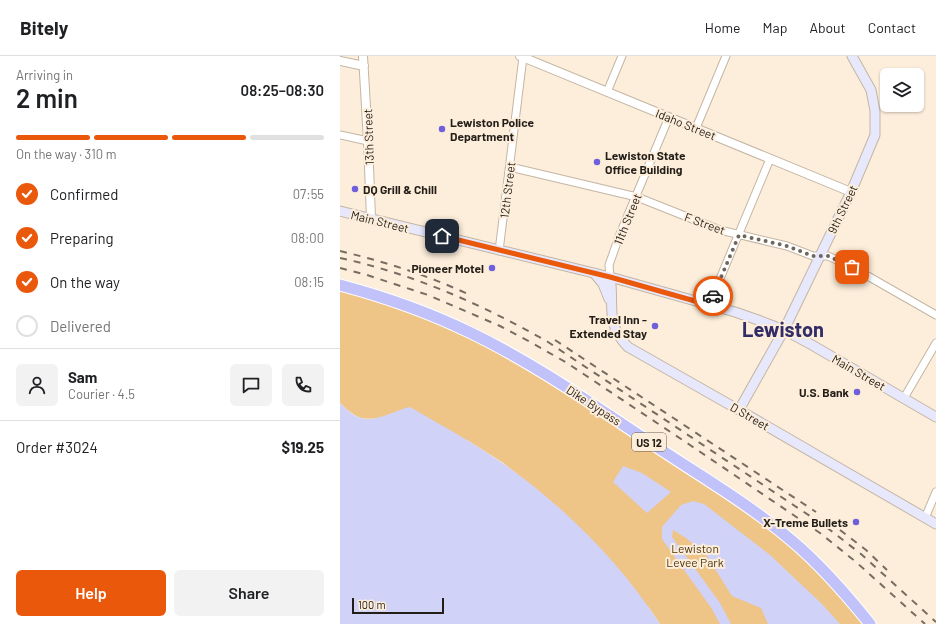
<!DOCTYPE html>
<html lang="en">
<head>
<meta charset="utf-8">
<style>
  :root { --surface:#fff; --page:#f2f2f2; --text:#202124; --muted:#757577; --line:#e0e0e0; --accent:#ea580c }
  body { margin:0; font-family:Barlow,sans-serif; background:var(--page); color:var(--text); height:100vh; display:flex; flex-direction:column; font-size:15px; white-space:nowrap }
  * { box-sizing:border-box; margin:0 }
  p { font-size:13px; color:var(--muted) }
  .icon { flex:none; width:22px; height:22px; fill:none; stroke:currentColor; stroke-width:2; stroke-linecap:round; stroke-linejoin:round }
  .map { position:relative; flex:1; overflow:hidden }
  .side { display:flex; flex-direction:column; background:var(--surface); width:340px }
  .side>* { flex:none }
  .tools { position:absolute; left:540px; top:12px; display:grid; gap:8px }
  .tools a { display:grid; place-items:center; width:44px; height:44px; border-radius:6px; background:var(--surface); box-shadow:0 1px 3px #0004; font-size:20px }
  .scale { position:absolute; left:12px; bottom:10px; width:92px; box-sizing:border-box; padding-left:4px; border:2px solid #231e17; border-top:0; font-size:11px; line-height:14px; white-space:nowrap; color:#231e17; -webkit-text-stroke:3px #fdeedb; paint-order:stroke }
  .pin { position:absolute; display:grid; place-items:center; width:34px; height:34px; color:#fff; margin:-17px; border-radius:8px; box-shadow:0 2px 6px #0006 }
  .courier { position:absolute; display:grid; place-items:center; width:40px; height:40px; margin:-20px; border:3px solid #ea580c; border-radius:50%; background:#fff; color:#222; box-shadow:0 1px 5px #0007 }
  .summary em { font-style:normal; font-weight:600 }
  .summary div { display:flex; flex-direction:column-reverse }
  .summary { display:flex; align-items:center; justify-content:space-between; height:68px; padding:0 16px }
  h1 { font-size:26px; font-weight:600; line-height:30px }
  .bar { display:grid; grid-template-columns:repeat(4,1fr); gap:6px 4px; align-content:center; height:48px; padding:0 16px }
  .bar i { height:5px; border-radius:3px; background:var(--line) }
  .bar .selected { background:var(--accent) }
  .bar p { grid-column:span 4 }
  .line { display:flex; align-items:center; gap:10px; padding:0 16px; border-top:1px solid var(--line) }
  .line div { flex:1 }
  .round { display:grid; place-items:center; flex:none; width:42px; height:42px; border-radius:6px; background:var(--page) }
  ol { padding:0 16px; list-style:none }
  li { display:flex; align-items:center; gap:12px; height:44px }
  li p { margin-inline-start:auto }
  li .icon { padding:4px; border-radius:50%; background:var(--accent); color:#fff; stroke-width:4 }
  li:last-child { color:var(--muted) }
  li i { width:22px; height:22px; border:2px solid var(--line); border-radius:50% }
  .cta { display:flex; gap:8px; margin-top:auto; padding:8px 16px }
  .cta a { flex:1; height:46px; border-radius:6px; background:var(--accent); color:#fff; font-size:16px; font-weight:600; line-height:46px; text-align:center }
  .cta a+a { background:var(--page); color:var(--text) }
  header { display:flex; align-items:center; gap:24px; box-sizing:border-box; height:56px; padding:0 20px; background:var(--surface); border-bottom:1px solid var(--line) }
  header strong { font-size:19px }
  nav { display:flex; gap:22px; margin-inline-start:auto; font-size:14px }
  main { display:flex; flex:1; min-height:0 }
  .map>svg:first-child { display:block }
  .green { fill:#eec487 }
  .water { fill:#d1d2f7 }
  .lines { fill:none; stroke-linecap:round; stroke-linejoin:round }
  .minor-casing { stroke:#c3b6a3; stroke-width:9 }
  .tertiary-casing { stroke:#c3b6a3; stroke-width:10 }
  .secondary-casing { stroke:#c3b6a3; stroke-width:11 }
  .trunk-casing { stroke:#fff; stroke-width:13 }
  .minor { stroke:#fff; stroke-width:7 }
  .tertiary { stroke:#fff; stroke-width:8 }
  .secondary { stroke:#e8e8fd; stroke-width:9 }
  .trunk { stroke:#c2c2fa; stroke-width:11 }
  .rail { stroke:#766d62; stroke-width:2; stroke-dasharray:7 7; stroke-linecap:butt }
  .done { stroke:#6f675c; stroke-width:4; stroke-dasharray:0 7.2 }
  .route { stroke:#ea580c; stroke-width:5 }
  .poi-dot { fill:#6e60da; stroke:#fdeedb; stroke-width:1.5 }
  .labels { text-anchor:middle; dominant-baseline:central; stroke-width:4; stroke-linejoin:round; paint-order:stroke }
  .shield { fill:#fdeedb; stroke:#645c52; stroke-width:1 }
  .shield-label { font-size:11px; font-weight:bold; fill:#231e17 }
  .poi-label { font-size:12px; font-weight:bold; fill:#231e17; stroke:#fdeedb; text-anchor:end }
  .street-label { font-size:12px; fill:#231e17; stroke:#fdeedb }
  .park-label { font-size:12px; fill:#4e360e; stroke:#fdeedb }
  .town-label { font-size:20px; font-weight:bold; fill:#322c67; stroke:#fdeedb }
</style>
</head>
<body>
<header>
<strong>Bitely</strong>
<nav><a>Home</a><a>Map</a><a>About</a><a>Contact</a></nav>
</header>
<main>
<section class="side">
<div class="summary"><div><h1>2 min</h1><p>Arriving in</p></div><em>08:25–08:30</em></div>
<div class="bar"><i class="selected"></i><i class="selected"></i><i class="selected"></i><i></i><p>On the way · 310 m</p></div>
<ol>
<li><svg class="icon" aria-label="check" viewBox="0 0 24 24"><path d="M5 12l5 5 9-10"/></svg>Confirmed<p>07:55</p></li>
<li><svg class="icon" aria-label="check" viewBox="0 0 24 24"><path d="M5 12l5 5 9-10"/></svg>Preparing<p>08:00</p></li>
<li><svg class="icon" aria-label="check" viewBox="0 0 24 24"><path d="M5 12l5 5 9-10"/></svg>On the way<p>08:15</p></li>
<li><i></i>Delivered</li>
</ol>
<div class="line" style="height:72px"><a class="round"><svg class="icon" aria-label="person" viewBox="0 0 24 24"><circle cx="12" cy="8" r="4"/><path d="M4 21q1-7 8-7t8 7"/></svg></a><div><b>Sam</b><p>Courier · 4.5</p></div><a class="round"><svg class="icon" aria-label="chat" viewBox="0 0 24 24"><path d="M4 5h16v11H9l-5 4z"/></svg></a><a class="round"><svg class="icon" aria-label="phone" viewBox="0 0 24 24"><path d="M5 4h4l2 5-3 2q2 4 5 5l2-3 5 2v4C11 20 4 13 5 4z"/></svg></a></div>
<div class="line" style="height:52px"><div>Order #3024</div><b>$19.25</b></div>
<div class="cta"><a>Help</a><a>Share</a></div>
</section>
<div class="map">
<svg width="596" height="568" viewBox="0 0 596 568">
  <rect width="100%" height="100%" fill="#fdeedb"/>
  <!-- green -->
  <path class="green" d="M0,229l147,56 289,187 94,96h-210l-10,-15 -118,-123 -30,-24 -35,-22 -90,-22c-18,3 -24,-3 -37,-15z"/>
  <!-- water -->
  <path class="water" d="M0,347c6,6 13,13 21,15 14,5 34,-8 49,-11 31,18 62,35 91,55 61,42 119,100 159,162h-320z
    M283,410l19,7 29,19 -24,21 -34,-31z
    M353,445l11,3 66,51 52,49 18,20h-72l-7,-16 -29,-12 -25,-40 -21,-18 -13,-8 -1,7 48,66 11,21h-11l-8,-15 -50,-70v-12l19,-22z"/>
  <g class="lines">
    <!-- minor casing -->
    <g class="minor-casing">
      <path id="minor" d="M267,36l15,-36
        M356,72l30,-72
        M0,79l28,6
        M170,111l127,30 83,33 67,16 26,10h15l24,11 84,48
        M159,195l24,-194
        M270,221l-1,-12 11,-31 49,-117
        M369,249l61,-146
        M564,342l32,-55
        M585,462l11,-26"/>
    </g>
    <!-- tertiary casing -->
    <g class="tertiary-casing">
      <path id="tertiary" d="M23,0l5,85 3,77
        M180,0l331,136
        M0,5l24,5"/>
    </g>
    <!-- secondary casing -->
    <g class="secondary-casing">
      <path id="secondary" d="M0,155l270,66 125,35 23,8 26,10 28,15 124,72
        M254,217l9,11 6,15
        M270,221c5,28 -6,46 18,70l111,63 197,114
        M399,354l45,-80 67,-138 24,-57v-24l-4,-21 -19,-34"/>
    </g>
    <!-- trunk casing -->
    <g class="trunk-casing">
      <path id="trunk" d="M0,229c45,12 88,27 129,47 67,32 127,75 188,115 45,30 93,58 134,93 30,25 55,54 79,84"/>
    </g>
    <!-- minor -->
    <use href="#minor" class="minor"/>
    <!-- tertiary -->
    <use href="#tertiary" class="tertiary"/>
    <!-- secondary -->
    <use href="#secondary" class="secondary"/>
    <!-- trunk -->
    <use href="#trunk" class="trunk"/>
    <!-- rail -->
    <path class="rail" d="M0,195c46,11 90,25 132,45
      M0,202c74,16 143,47 208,84l277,184 36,28 75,68
      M0,212l27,7 61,20 72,31 34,18 33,19 123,82 130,88 36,29 69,62
      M215,284l261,172
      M500,474l26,20 21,20"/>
  </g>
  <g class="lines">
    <!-- done -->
    <path class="done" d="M373,240l26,-61 48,11 26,10h15l24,11"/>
    <!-- route -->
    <path class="route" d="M102,180l168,41 99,28 4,-9"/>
  </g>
  <!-- markers -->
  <g class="poi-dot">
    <circle cx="102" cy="73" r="4"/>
    <circle cx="257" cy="106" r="4"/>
    <circle cx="15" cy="133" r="4"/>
    <circle cx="152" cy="212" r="4"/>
    <circle cx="315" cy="270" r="4"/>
    <circle cx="517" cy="336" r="4"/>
    <circle cx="516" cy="466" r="4"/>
  </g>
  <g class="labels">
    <!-- shield labels -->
    <rect class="shield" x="292" y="377" width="34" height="18" rx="3"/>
    <g class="shield-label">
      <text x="309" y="386">US 12</text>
    </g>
    <!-- poi labels -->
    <g class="poi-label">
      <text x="110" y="66" text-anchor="start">Lewiston Police<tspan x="110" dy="14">Department</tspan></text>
      <text x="265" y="99" text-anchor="start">Lewiston State<tspan x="265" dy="14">Office Building</tspan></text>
      <text x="23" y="133" text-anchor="start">DQ Grill &amp; Chill</text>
      <text x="144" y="212">Pioneer Motel</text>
      <text x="307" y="263">Travel Inn -<tspan x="307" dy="14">Extended Stay</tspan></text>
      <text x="509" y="336">U.S. Bank</text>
      <text x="508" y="466">X-Treme Bullets</text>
    </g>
    <!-- street labels -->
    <g class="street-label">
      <text transform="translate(346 68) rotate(22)">Idaho Street</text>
      <text transform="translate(28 81) rotate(-92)">13th Street</text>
      <text transform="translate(167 134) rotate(-83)">12th Street</text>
      <text transform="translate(502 153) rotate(-64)">9th Street</text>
      <text transform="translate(287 163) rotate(-68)">11th Street</text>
      <text transform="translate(40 165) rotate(14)">Main Street</text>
      <text transform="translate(365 167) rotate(20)">F Street</text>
      <text transform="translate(519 316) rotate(30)">Main Street</text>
      <text transform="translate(254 349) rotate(33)">Dike Bypass</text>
      <text transform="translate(410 360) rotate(30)">D Street</text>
    </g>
    <!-- park labels -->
    <g class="park-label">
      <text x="355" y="492">Lewiston<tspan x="355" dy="14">Levee Park</tspan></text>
    </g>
    <!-- town labels -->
    <g class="town-label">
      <text x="443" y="273">Lewiston</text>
    </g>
  </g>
</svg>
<div class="tools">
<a><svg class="icon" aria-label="layers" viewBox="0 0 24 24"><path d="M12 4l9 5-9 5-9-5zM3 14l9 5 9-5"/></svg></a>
</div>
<div class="scale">100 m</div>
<div class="pin" style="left:512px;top:211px;background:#ea580c"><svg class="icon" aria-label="bag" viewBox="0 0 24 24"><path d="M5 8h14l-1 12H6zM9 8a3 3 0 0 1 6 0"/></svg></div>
<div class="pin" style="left:102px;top:180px;background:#1f2937"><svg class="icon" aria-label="home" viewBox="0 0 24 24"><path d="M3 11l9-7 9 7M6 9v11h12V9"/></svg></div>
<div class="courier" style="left:373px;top:240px"><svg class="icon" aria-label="car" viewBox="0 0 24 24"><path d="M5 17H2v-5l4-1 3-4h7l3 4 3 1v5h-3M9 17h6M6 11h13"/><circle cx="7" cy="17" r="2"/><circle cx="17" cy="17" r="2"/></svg></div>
</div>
</main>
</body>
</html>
